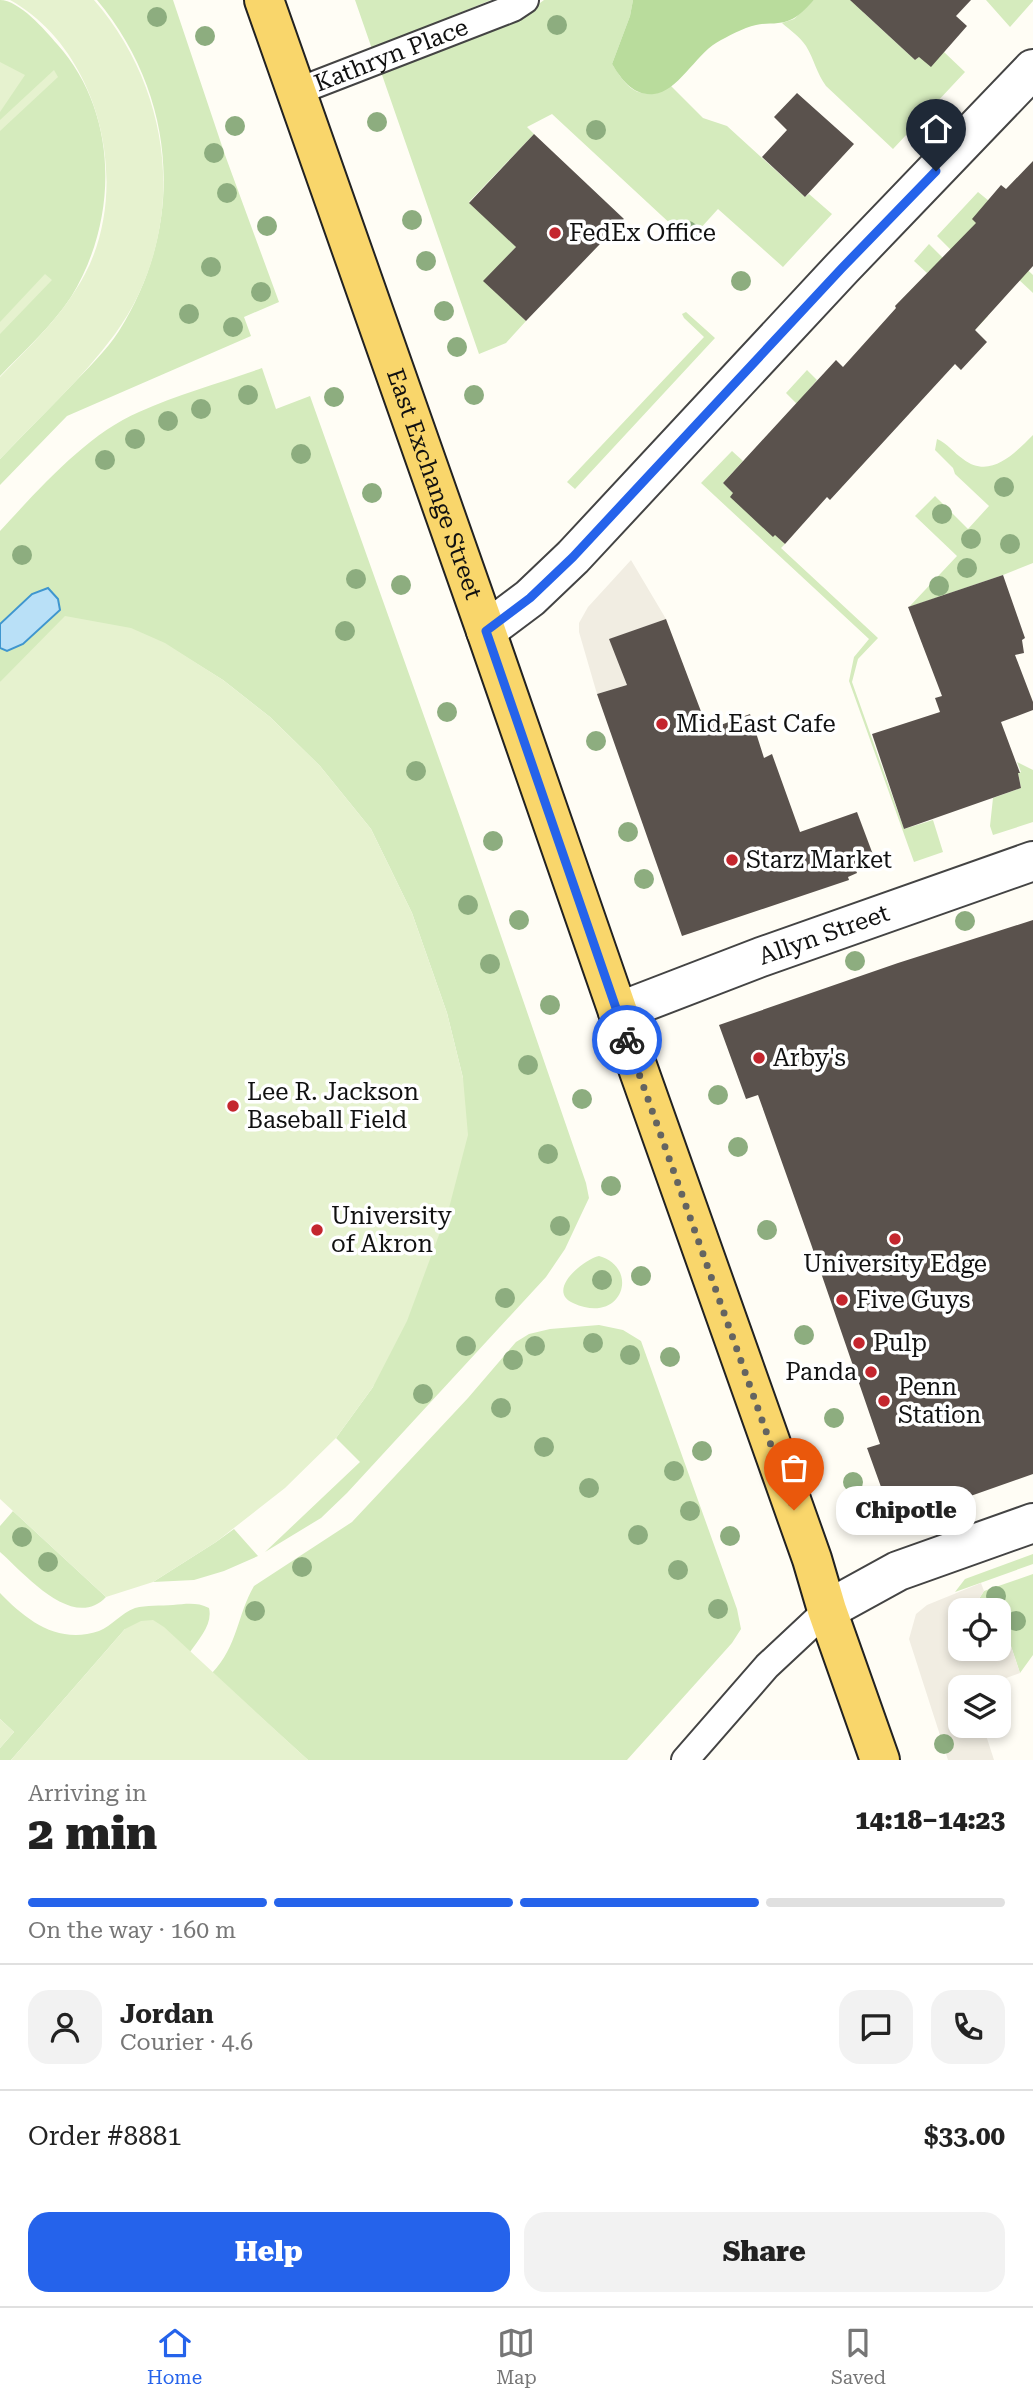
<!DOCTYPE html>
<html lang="en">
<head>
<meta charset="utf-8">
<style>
  :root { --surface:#fff; --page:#f2f2f2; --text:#222; --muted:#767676; --line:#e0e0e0; --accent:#2563eb }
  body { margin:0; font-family:"Roboto Serif",serif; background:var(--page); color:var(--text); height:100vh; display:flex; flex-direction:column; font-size:26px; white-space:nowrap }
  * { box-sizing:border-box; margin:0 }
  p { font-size:23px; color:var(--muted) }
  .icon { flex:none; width:38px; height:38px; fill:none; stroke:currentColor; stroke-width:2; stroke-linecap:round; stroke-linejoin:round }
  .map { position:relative; height:1760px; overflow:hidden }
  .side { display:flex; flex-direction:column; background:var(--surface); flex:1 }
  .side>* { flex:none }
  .fabs { position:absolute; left:948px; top:1598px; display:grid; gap:14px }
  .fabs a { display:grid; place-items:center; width:63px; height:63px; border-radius:14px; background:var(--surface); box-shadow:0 4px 10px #0003; font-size:35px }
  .pin { position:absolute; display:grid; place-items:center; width:60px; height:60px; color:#fff; margin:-72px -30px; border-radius:50% 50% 50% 0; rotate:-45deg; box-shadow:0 0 7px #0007 }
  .pin .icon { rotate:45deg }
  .courier { position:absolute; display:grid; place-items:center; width:70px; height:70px; margin:-35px; border:5px solid #2563eb; border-radius:50%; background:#fff; color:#222; box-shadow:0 2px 9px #0007 }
  .bubble { position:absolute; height:49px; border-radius:21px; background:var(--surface); box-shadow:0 4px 10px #0003; font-size:23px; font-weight:800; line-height:49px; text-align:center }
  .summary em { font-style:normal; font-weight:800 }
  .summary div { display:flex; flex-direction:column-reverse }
  .summary { display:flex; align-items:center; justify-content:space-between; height:119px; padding:0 28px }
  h1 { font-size:46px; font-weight:800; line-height:52px }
  .bar { display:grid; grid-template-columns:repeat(4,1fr); gap:10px 7px; align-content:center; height:84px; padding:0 28px }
  .bar i { height:9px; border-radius:5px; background:var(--line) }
  .bar .selected { background:var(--accent) }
  .bar p { grid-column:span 4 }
  .line { display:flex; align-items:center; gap:18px; padding:0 28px; border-top:2px solid var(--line) }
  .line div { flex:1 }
  .round { display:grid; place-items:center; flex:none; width:74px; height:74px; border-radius:21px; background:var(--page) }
  .cta { display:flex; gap:14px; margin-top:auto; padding:14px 28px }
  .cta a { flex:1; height:80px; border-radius:21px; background:var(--accent); color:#fff; font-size:28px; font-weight:800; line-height:80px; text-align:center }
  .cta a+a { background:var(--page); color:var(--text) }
  .tabs { display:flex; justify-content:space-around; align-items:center; height:98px; border-top:2px solid var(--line); background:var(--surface); font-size:19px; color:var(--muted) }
  .tabs a { display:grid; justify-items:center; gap:4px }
  .tabs .selected { color:var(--accent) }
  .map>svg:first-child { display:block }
  .green { fill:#d5ebbd }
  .forest { fill:#b9dc9c }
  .pitch { fill:#e6f2cf }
  .plaza { fill:#f1ede2 }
  .water { fill:#b9e0f7; stroke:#3f96cf; stroke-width:2 }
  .building { fill:#5a524d }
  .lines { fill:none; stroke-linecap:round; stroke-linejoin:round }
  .lane-casing { stroke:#444; stroke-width:30 }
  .street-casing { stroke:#444; stroke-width:42 }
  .primary-casing { stroke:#222; stroke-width:42 }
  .lane { stroke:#fff; stroke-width:26 }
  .street { stroke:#fff; stroke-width:38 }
  .primary { stroke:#f9d66b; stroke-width:38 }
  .tree { fill:#8dad7f }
  .done { stroke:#646461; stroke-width:7; stroke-dasharray:0 12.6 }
  .route { stroke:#2563eb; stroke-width:9 }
  .poi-dot { fill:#c4262e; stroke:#fff; stroke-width:2.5 }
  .labels { text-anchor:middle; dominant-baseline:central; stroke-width:7; stroke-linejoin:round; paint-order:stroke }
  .street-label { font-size:24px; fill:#111; stroke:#fff }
  .poi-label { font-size:24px; fill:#111; stroke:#fff; text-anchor:start }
</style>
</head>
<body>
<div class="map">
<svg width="1033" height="1760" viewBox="0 0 1033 1760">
  <rect width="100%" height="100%" fill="#fffdf5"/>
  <!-- green -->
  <path class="green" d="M0,0c19,0 45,30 57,44 63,70 61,177 14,253 -19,29 -47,54 -71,79z
    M97,0h76l52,155 54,147 -35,15 7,19 -184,80 -67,69v-26c23,-24 47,-48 70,-72 17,-18 36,-36 49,-56 67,-107 58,-235 -22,-331z
    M355,0h136l-119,49z
    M544,0h89l-3,16 -18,48c17,27 28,38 59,22l32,32 24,8 78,71 4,-3 23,20 -49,53 -65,-58 -29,32 -137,-127 -25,13 7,7 -65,68 47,45 -32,34 42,40 -20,22 -27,11 -98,-282 143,-57z
    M814,0h43l7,13 51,47 4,-3 25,-5 21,20 -72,77 -67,-63c-9,-12 -12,-27 -20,-40 -6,-9 -16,-16 -24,-23l12,-4z
    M986,0h47v1l-23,26z
    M978,192l11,9 -16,18 60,56v18l-65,-61 -17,18 -14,-14z
    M929,244l14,14 45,58 -13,14 -46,-59 -2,2 -13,-12z
    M686,312l29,26 -140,151 -8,-7 137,-145 -20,-19 -2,-4z
    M262,368l14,41 34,-13 151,424 125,363 3,15 -9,19 -15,32 -19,28 -199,216 -26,25 -56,34 95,-90 -24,-24 37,-51 90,-309 -16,-65 -35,-100 -41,-84 -51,-63 -50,-49 -47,-37 -58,-36 -165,38v-151c38,-41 87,-97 139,-119 39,-18 82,-29 123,-44z
    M807,370l10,10 -20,24 -11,-11z
    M1033,435v128l-30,12 -94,32 48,-51 -42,-40 20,-20 33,33 21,-23 -34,-32 -2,-6 -18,-18 2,-11c10,4 17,14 26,20 27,21 51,-5 70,-24z
    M732,451l11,10 -20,22 62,61 -4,4 97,90 -20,21 -6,23 52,147 29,-9 10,32 -29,10 -65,-181 5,-24 15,-18 -168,-156z
    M1017,762l16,8v52l-40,13 -3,-9 3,-28 28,-10 -3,-15 3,-1z
    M599,1256c42,12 23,70 -26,47 -27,-12 9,-43 26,-47z
    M599,1325l24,5 18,11 96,268 4,20 -9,14 -105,117h-319l-96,-87c26,-27 25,-58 42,-87l98,-64 116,-124 48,-56 13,-8 21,-5z
    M13,1511l93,86c-33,35 -82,-24 -106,-45v-26z
    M234,1529l24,27 -34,15 -30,9 -41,2 63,-40z
    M1033,1554v10l-78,28 10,-13z
    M1033,1574v81l-13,18 -21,-63h-20l-2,-8 7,-11z
    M0,1593c26,27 58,52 99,38 13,-5 22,-18 36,-23 11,-3 26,-2 38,-3 13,-1 24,-3 36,3 4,16 -10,31 -19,44l-65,-23 -114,131h-11v-12l14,-16 -14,-13z"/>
  <!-- forest -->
  <path class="forest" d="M633,0h181c-10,11 -20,22 -36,23 -7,1 -15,0 -22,2 -13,3 -28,11 -40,18 -20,12 -39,49 -62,51 -21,2 -32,-14 -42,-30l18,-48z"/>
  <!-- pitch -->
  <path class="pitch" d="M10,0h84c81,93 95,232 21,334 -33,45 -76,84 -115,125v-82c31,-32 64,-63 85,-103 47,-89 15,-224 -75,-274z
    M0,62l25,13 -25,37z
    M54,70l4,7 -58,54v-11z
    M45,274l7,6 -52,54v-12z
    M65,616l66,12 34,15 58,37 47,37 50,49 51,63 41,84 35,100 16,65 5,57 -19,73 -42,113 -34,66 -37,51 -51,50 -69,54 -63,40 -47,15 -106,-98v-817z
    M153,1620l11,7 144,133h-297l114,-131 16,-8z
    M0,1719l14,13 -14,16z"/>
  <!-- plaza -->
  <path class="plaza" d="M631,560l35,59 -56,20 17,46 -30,9 -18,-62v-9l9,-16z
    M981,1583l3,8 -7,11 2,8h-18v38h38l1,-34 20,59 -39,14h-20v39h22l11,34h-46l-39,-121 7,-25 11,-9z"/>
  <!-- water -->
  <path class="water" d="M48,588l10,11 2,11 -37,34 -16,7 -7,-3v-24l32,-30z"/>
  <!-- building -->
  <path class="building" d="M850,0h121l-15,16 11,10 -36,41 -12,-10 -4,3z
    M797,93l57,51 -49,53 -43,-40 25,-27 -13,-13z
    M534,134l90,85 -98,102 -43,-40 33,-34 -47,-44z
    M1033,161v105l-58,64 12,12 -26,28 -6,-6 -125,136 -3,-3 -42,47 -10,-9 -2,2 -43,-40 3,-4 -10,-10 113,-123 7,7 53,-59 -1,-2 81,-83 -4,-4 29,-34 5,4z
    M1003,575l22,63 -3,2 2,13 -9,2 18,47v8l-32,12 19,51h-2l3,15 -117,41 -32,-95 68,-22 -5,-14 7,-2 -34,-89z
    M666,619l39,103 10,-3 3,7 32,-12 14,44 8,-4 28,78 57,-20 18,48 -20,7 2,6 -9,4 1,3 -167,56 -85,-242 30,-9 -18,-46z
    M1033,920v554l-139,49 -27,-75 13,-4 -69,-200 -53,-149 -12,4 -27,-74 179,-62z"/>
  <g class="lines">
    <!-- lane casing -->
    <g class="lane-casing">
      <g id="lane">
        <path id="s1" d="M296,92l217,-84 12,-8"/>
        <path d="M685,1760l82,-94 60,-56"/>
      </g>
    </g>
    <!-- street casing -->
    <g class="street-casing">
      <g id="street">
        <path d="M486,631l44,-33 43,-41 269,-289 191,-199"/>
        <path id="s2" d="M618,1012l143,-55 272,-96"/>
        <path d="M827,1610l71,-39 135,-48"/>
      </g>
    </g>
    <!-- primary casing -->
    <g class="primary-casing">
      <g id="primary">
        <path id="s3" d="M264,0l222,631 132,381 194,547 15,51 53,150"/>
      </g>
    </g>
    <!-- lane -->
    <use href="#lane" class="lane"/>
    <!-- street -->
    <use href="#street" class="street"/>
    <!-- primary -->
    <use href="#primary" class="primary"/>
  </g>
  <!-- trees -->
  <g class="tree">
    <circle cx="157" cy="17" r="10"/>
    <circle cx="557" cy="25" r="10"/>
    <circle cx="205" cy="36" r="10"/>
    <circle cx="377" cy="122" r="10"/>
    <circle cx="235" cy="126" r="10"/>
    <circle cx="596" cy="130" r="10"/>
    <circle cx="214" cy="153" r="10"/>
    <circle cx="227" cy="193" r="10"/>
    <circle cx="412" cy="220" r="10"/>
    <circle cx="267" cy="226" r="10"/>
    <circle cx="688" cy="231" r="10"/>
    <circle cx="426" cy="261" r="10"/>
    <circle cx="211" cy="267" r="10"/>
    <circle cx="741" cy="281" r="10"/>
    <circle cx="261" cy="292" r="10"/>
    <circle cx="444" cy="311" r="10"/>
    <circle cx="189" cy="314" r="10"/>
    <circle cx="233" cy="327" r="10"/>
    <circle cx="457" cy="347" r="10"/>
    <circle cx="248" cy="395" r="10"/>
    <circle cx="474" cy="395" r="10"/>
    <circle cx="334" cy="397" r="10"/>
    <circle cx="201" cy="409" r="10"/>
    <circle cx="168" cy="421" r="10"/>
    <circle cx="135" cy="439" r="10"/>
    <circle cx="301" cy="454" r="10"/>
    <circle cx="105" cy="460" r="10"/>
    <circle cx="1004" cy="487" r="10"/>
    <circle cx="372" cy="493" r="10"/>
    <circle cx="942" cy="514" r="10"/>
    <circle cx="971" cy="539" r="10"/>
    <circle cx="1010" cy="544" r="10"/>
    <circle cx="22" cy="555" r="10"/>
    <circle cx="967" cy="568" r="10"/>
    <circle cx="356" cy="579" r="10"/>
    <circle cx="401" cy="585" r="10"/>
    <circle cx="939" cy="586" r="10"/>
    <circle cx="345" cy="631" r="10"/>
    <circle cx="447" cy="712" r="10"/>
    <circle cx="596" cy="741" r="10"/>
    <circle cx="416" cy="771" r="10"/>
    <circle cx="628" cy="832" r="10"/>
    <circle cx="493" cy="841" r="10"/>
    <circle cx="644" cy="879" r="10"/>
    <circle cx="468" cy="905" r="10"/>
    <circle cx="519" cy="920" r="10"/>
    <circle cx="965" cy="921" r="10"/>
    <circle cx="855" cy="961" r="10"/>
    <circle cx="490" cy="964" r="10"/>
    <circle cx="550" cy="1005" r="10"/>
    <circle cx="528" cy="1065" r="10"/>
    <circle cx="718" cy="1095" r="10"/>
    <circle cx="582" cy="1099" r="10"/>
    <circle cx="738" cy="1147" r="10"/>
    <circle cx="548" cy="1154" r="10"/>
    <circle cx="611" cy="1186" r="10"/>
    <circle cx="560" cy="1226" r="10"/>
    <circle cx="767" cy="1230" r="10"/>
    <circle cx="641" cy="1276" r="10"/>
    <circle cx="602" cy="1280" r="10"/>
    <circle cx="505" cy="1298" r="10"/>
    <circle cx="804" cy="1335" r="10"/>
    <circle cx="593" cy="1343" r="10"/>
    <circle cx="466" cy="1346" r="10"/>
    <circle cx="535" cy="1346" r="10"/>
    <circle cx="630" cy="1355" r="10"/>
    <circle cx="670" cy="1357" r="10"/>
    <circle cx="513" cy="1360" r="10"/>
    <circle cx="423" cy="1394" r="10"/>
    <circle cx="501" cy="1408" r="10"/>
    <circle cx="834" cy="1418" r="10"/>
    <circle cx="544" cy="1447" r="10"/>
    <circle cx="702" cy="1451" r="10"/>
    <circle cx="674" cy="1471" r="10"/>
    <circle cx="853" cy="1482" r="10"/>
    <circle cx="589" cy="1488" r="10"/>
    <circle cx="690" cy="1511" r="10"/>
    <circle cx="638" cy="1535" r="10"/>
    <circle cx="730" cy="1536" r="10"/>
    <circle cx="22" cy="1537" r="10"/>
    <circle cx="48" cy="1562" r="10"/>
    <circle cx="302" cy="1567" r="10"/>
    <circle cx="678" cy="1570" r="10"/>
    <circle cx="996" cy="1596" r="10"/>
    <circle cx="718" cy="1609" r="10"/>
    <circle cx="255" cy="1611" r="10"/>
    <circle cx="1016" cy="1621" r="10"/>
    <circle cx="944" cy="1744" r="10"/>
  </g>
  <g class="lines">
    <!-- done -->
    <path class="done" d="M627,1040l167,470"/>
    <!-- route -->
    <path class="route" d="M627,1040l-141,-409 44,-33 43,-41 269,-289 94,-97"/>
  </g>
  <!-- markers -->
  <g class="poi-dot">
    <circle cx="555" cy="233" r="7"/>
    <circle cx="662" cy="724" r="7"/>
    <circle cx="732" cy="860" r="7"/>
    <circle cx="759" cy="1058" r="7"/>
    <circle cx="233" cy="1106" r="7"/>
    <circle cx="317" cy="1230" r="7"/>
    <circle cx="895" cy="1239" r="7"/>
    <circle cx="842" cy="1300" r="7"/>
    <circle cx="859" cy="1343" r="7"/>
    <circle cx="871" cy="1372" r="7"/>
    <circle cx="884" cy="1401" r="7"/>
  </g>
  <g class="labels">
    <!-- street labels -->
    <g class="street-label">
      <text stroke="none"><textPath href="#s1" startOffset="102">Kathryn Place</textPath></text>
      <text stroke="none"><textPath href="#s3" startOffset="513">East Exchange Street</textPath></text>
      <text stroke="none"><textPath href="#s2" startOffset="220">Allyn Street</textPath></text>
    </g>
    <!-- poi labels -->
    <g class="poi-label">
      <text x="569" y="233">FedEx Office</text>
      <text x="676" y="724">Mid East Cafe</text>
      <text x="746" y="860">Starz Market</text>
      <text x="773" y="1058">Arby's</text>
      <text x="247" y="1092">Lee R. Jackson<tspan x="247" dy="28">Baseball Field</tspan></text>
      <text x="331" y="1216">University<tspan x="331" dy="28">of Akron</tspan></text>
      <text x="895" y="1264" text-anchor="middle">University Edge</text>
      <text x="856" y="1300">Five Guys</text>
      <text x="873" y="1343">Pulp</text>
      <text x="857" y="1372" text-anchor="end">Panda</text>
      <text x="898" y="1387">Penn<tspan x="898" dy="28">Station</tspan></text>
    </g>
  </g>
</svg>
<div class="fabs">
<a><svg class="icon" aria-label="locate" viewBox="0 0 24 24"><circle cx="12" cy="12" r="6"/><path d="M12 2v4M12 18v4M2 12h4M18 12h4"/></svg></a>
<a><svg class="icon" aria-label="layers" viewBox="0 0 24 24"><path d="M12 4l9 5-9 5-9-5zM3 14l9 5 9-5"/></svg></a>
</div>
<div class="pin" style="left:794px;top:1510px;background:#ea580c"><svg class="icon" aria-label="bag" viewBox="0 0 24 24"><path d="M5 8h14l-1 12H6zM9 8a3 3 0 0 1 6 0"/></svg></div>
<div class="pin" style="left:936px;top:171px;background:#1f2937"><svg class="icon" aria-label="home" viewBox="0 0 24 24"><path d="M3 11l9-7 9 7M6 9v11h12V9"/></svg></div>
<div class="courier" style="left:627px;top:1040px"><svg class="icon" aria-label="bike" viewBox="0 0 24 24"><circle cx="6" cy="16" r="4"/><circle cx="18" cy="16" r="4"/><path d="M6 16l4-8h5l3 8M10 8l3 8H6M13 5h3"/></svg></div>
<div class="bubble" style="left:836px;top:1486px;width:140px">Chipotle</div>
</div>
<section class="side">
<div class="summary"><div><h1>2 min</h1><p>Arriving in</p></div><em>14:18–14:23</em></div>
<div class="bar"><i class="selected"></i><i class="selected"></i><i class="selected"></i><i></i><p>On the way · 160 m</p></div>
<div class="line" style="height:126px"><a class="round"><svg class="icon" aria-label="person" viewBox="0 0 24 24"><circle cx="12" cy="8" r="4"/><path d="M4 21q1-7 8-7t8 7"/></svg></a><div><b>Jordan</b><p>Courier · 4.6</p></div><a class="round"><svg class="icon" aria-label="chat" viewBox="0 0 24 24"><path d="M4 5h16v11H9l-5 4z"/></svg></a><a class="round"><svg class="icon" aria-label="phone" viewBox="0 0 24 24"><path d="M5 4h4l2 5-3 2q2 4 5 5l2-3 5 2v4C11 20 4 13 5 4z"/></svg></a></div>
<div class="line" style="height:91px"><div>Order #8881</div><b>$33.00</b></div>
<div class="cta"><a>Help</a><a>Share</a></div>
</section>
<nav class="tabs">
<a class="selected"><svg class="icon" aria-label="home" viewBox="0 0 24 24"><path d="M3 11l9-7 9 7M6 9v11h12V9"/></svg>Home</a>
<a><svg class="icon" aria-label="map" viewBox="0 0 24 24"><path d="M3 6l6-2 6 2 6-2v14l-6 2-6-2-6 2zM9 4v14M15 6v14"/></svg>Map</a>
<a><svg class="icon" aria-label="saved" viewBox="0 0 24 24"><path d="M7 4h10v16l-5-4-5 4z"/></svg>Saved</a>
</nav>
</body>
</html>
